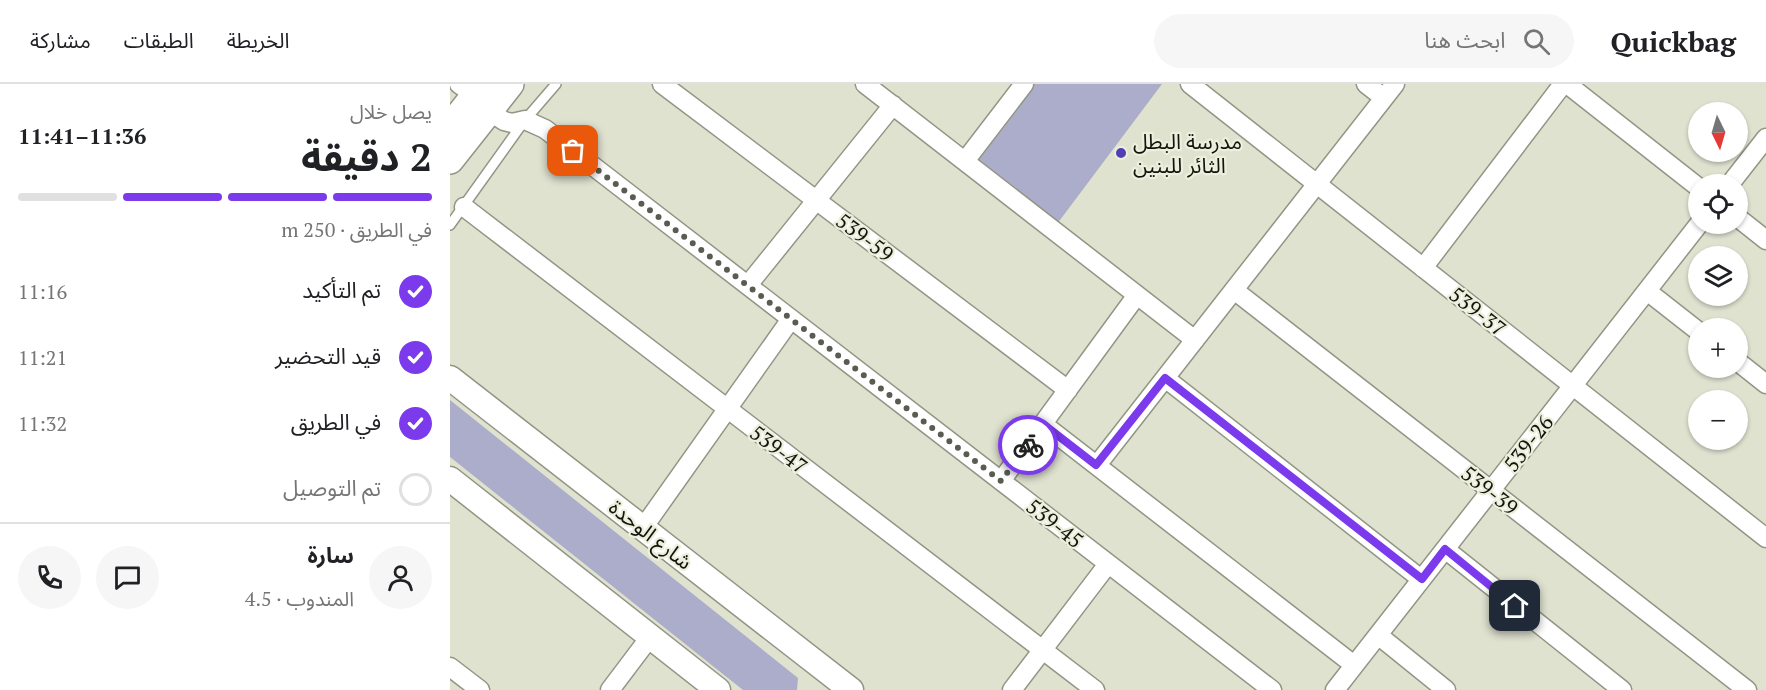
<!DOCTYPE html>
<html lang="ar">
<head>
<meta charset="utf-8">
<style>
  :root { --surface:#fff; --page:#f6f6f6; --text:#202124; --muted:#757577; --line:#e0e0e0; --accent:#7c3aed }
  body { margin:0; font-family:"PT Serif","Noto Sans Arabic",serif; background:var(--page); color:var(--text); direction:rtl; height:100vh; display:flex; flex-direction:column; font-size:22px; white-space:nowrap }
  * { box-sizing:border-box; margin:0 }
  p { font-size:20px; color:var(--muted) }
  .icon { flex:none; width:33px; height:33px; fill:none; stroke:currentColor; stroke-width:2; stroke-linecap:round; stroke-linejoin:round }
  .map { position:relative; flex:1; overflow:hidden; direction:ltr }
  .panel { display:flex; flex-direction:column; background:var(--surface); width:450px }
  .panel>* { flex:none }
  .needle { width:39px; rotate:175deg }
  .controls { position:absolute; left:1238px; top:18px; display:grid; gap:12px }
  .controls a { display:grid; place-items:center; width:60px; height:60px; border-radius:50%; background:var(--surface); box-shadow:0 2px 4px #0004; font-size:30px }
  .pin { position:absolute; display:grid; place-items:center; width:51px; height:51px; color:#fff; margin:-26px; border-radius:12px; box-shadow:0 3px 9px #0006 }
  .courier { position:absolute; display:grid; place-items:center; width:60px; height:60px; margin:-30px; border:4px solid #7c3aed; border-radius:50%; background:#fff; color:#222; box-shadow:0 2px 8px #0007 }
  .overview em { font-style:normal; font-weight:700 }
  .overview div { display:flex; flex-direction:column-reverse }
  .overview { display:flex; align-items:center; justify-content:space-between; height:102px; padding:0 18px }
  h1 { font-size:39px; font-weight:700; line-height:45px }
  .bar { display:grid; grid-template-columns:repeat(4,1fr); gap:9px 6px; align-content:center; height:72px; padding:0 18px }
  .bar i { height:8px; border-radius:4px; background:var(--line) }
  .bar .selected { background:var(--accent) }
  .bar p { grid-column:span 4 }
  .line { display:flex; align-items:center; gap:15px; padding:0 18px; border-top:2px solid var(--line) }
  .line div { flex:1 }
  .round { display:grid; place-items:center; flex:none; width:63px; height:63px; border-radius:32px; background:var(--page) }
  ol { padding:0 18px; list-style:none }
  li { display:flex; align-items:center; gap:18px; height:66px }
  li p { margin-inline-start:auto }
  li .icon { padding:6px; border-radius:50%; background:var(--accent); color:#fff; stroke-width:4 }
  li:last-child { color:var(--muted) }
  li i { width:33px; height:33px; border:3px solid var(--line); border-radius:50% }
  header { display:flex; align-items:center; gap:36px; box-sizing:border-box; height:84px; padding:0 30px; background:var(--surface); border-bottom:2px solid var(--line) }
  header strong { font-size:28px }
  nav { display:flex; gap:33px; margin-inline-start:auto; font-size:21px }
  .search { width:420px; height:54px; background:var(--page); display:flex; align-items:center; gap:15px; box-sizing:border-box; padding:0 21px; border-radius:33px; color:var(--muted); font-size:22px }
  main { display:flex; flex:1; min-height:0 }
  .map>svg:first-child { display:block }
  .green { fill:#acadca }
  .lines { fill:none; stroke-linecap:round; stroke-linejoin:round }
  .lane-casing { stroke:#939584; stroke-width:12 }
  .street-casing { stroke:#939584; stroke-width:21 }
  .secondary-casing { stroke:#939584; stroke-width:27 }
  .primary-casing { stroke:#939584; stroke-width:30 }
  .lane { stroke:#fff; stroke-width:9 }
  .street { stroke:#fff; stroke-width:18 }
  .secondary { stroke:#fff; stroke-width:24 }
  .primary { stroke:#fff; stroke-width:27 }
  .done { stroke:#5b5c51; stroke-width:6; stroke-dasharray:0 10.8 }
  .route { stroke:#7c3aed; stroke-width:8 }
  .poi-dot { fill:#4f3eb5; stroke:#edefdd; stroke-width:2 }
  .labels { text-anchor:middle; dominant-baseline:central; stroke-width:4.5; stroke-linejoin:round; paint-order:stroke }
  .poi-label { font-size:21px; fill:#13140d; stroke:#edefdd; text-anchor:start }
  .street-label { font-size:21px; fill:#13140d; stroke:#edefdd }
</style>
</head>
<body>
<header>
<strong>Quickbag</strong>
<div class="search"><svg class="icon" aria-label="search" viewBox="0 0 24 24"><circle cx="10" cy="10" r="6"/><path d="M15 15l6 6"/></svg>ابحث هنا</div>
<nav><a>الخريطة</a><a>الطبقات</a><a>مشاركة</a></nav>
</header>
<main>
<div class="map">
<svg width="1316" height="606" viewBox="0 0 1316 606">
  <rect width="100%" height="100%" fill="#e0e2d0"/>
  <!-- green -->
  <path class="green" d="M574,0h138l-111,148 -86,-71z
    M0,316l348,278 -1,12h-54l-293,-233z"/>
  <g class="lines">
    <!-- lane casing -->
    <g class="lane-casing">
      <path id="lane" d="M0,141l75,-105 31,-36"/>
    </g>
    <!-- street casing -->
    <g class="street-casing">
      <path id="street" d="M9,0l16,11
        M212,0l406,306
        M415,0l330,256
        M740,0l576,454
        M916,0l18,14
        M1117,0l131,103
        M39,27l15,10 8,2 13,-3 20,9 727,561
        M515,77l59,-77
        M1280,100l36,-46
        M14,123l631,483
        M1287,133l29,23
        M973,184l140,-184
        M298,201l145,-180
        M784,206l513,400
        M1197,207l51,40
        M1287,277l29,23
        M715,294l256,201
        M593,340l311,241
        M647,381l298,-381
        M551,397l136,-186
        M193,444l148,-209
        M995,465l177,141
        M928,551l68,55
        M0,583l30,23
        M160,606l40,-53
        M562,606l96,-126
        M885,606l364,-466"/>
    </g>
    <!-- secondary casing -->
    <g class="secondary-casing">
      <path id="secondary" d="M0,294l401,312
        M0,395l268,211"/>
    </g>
    <!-- primary casing -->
    <g class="primary-casing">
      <path id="primary" d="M0,43l34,-43
        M0,76l60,-76"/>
    </g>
    <!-- lane -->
    <use href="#lane" class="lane"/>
    <!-- street -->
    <use href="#street" class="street"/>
    <!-- secondary -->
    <use href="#secondary" class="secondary"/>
    <!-- primary -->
    <use href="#primary" class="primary"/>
  </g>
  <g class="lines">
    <!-- done -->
    <path class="done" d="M123,67l428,330 27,-36"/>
    <!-- route -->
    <path class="route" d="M578,361l15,-21 53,41 69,-87 257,201 23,-30 70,57"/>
  </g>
  <!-- markers -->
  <circle class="poi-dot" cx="671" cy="69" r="6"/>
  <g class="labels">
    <!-- poi labels -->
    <g class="poi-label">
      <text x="683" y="57">مدرسة البطل<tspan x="683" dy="24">الثائر للبنين</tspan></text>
    </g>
    <!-- street labels -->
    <g class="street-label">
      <text transform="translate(415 153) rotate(37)">539-59</text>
      <text transform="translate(1028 227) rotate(38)">539-37</text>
      <text transform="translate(1078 359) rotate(-52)">539-26</text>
      <text transform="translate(329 365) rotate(37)">539-47</text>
      <text transform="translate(1040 406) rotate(38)">539-39</text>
      <text transform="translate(605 439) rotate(38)">539-45</text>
      <text transform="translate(201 450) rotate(38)">شارع الوحدة</text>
    </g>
  </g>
</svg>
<div class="controls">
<a><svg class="needle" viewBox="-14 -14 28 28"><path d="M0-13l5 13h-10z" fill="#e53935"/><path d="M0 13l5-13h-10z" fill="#757577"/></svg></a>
<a><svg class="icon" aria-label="locate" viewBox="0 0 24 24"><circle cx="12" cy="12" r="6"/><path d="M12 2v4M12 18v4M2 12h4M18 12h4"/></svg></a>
<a><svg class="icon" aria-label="layers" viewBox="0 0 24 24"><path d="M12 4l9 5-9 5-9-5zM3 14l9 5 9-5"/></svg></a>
<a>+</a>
<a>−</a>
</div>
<div class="pin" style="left:123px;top:67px;background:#ea580c"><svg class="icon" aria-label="bag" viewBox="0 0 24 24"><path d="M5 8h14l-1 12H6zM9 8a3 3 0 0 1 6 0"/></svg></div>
<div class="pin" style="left:1065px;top:522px;background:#1f2937"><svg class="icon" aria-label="home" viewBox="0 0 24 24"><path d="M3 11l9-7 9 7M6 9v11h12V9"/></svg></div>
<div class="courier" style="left:578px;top:361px"><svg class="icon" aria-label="bike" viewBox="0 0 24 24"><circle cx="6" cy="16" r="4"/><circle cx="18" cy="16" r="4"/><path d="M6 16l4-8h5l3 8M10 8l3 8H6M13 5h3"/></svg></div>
</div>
<section class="panel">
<div class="overview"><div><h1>2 دقيقة</h1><p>يصل خلال</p></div><em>11:36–11:41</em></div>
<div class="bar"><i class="selected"></i><i class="selected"></i><i class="selected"></i><i></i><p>في الطريق · 250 m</p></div>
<ol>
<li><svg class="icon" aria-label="check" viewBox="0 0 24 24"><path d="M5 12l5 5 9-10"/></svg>تم التأكيد<p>11:16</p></li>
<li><svg class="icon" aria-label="check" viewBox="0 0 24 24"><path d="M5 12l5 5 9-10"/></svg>قيد التحضير<p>11:21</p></li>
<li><svg class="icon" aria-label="check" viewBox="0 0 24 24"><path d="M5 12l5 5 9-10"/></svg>في الطريق<p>11:32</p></li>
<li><i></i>تم التوصيل</li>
</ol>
<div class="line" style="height:108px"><a class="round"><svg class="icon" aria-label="person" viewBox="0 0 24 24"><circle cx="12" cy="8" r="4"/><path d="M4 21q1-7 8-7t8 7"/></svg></a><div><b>سارة</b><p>المندوب · 4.5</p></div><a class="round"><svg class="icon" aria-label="chat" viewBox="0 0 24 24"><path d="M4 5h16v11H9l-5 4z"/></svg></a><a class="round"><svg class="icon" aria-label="phone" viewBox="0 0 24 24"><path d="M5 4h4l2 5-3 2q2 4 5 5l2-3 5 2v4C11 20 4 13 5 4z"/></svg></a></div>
</section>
</main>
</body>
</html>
